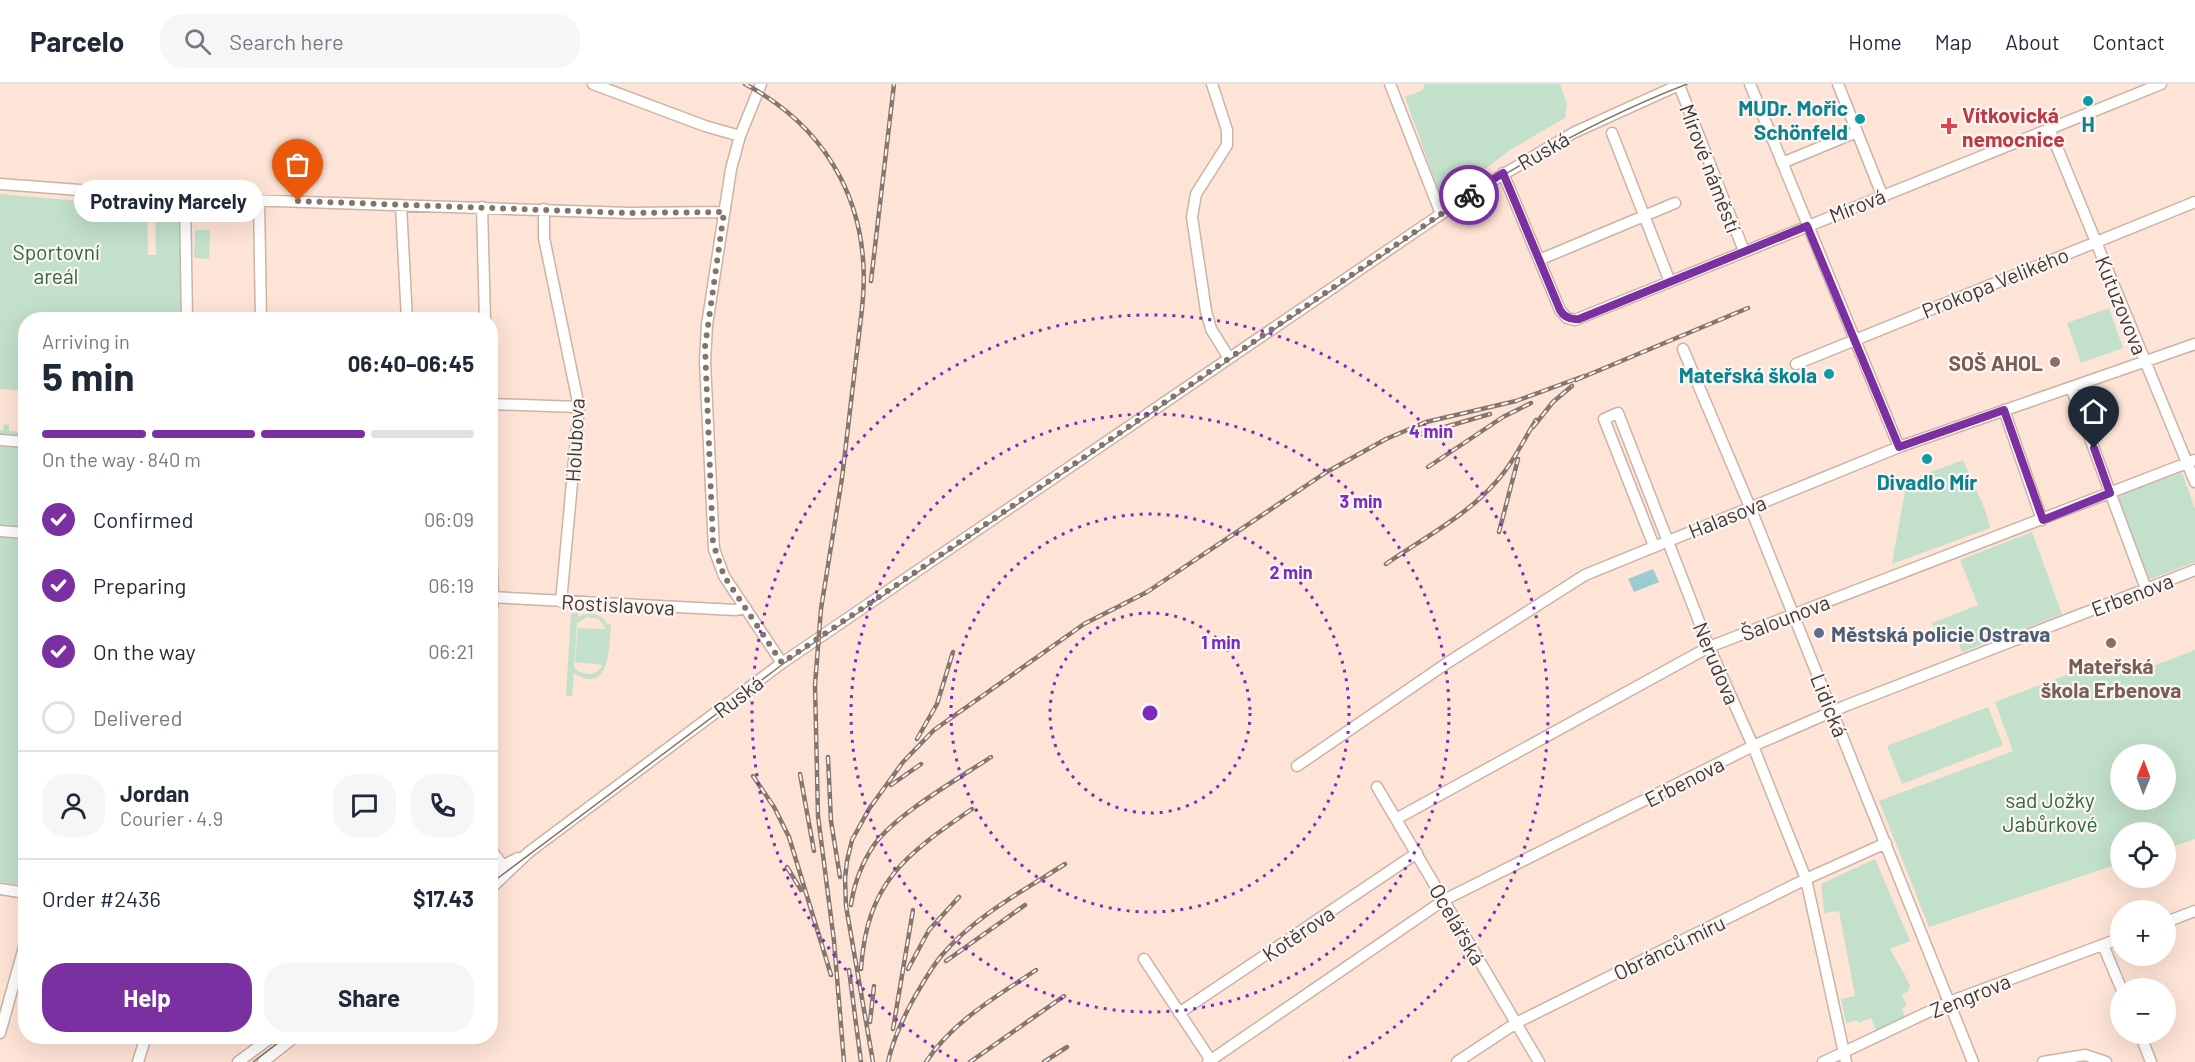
<!DOCTYPE html>
<html lang="en">
<head>
<meta charset="utf-8">
<style>
  :root { --surface:#fff; --page:#f6f6f7; --text:#1f2937; --muted:#747a83; --line:#e0e1e3; --accent:#7b30a2 }
  body { margin:0; font-family:Barlow,sans-serif; background:var(--page); color:var(--text); height:100vh; display:flex; flex-direction:column; font-size:22px; white-space:nowrap }
  * { box-sizing:border-box; margin:0 }
  p { font-size:20px; color:var(--muted) }
  .icon { flex:none; width:33px; height:33px; fill:none; stroke:currentColor; stroke-width:2; stroke-linecap:round; stroke-linejoin:round }
  .map { position:relative; flex:1; overflow:hidden }
  .panel { position:absolute; left:18px; top:228px; width:480px; height:732px; display:flex; flex-direction:column; background:var(--surface); border-radius:24px; box-shadow:0 6px 24px #0002 }
  .panel>* { flex:none }
  .needle { width:39px; rotate:1deg }
  .tools { position:absolute; left:2110px; top:660px; display:grid; gap:12px }
  .tools a { display:grid; place-items:center; width:66px; height:66px; border-radius:50%; background:var(--surface); box-shadow:0 6px 24px #0002; font-size:30px }
  .pin { position:absolute; display:grid; place-items:center; width:51px; height:51px; color:#fff; margin:-62px -26px; border-radius:50% 50% 50% 0; rotate:-45deg; box-shadow:0 0 6px #0007 }
  .pin .icon { rotate:45deg }
  .courier { position:absolute; display:grid; place-items:center; width:60px; height:60px; margin:-30px; border:4px solid #7b30a2; border-radius:50%; background:#fff; color:#222; box-shadow:0 2px 8px #0007 }
  .bubble { position:absolute; height:42px; border-radius:21px; background:var(--surface); box-shadow:0 6px 24px #0002; font-size:20px; font-weight:700; line-height:42px; text-align:center }
  .overview em { font-style:normal; font-weight:700 }
  .overview div { display:flex; flex-direction:column-reverse }
  .overview { display:flex; align-items:center; justify-content:space-between; height:102px; padding:0 24px }
  h1 { font-size:39px; font-weight:700; line-height:45px }
  .bar { display:grid; grid-template-columns:repeat(4,1fr); gap:9px 6px; align-content:center; height:72px; padding:0 24px }
  .bar i { height:8px; border-radius:4px; background:var(--line) }
  .bar .selected { background:var(--accent) }
  .bar p { grid-column:span 4 }
  .line { display:flex; align-items:center; gap:15px; padding:0 24px; border-top:2px solid var(--line) }
  .line div { flex:1 }
  .round { display:grid; place-items:center; flex:none; width:63px; height:63px; border-radius:24px; background:var(--page) }
  ol { padding:0 24px; list-style:none }
  li { display:flex; align-items:center; gap:18px; height:66px }
  li p { margin-inline-start:auto }
  li .icon { padding:6px; border-radius:50%; background:var(--accent); color:#fff; stroke-width:4 }
  li:last-child { color:var(--muted) }
  li i { width:33px; height:33px; border:3px solid var(--line); border-radius:50% }
  .action { display:flex; gap:12px; margin-top:auto; padding:12px 24px }
  .action a { flex:1; height:69px; border-radius:24px; background:var(--accent); color:#fff; font-size:24px; font-weight:700; line-height:69px; text-align:center }
  .action a+a { background:var(--page); color:var(--text) }
  header { display:flex; align-items:center; gap:36px; box-sizing:border-box; height:84px; padding:0 30px; background:var(--surface); border-bottom:2px solid var(--line) }
  header strong { font-size:28px }
  nav { display:flex; gap:33px; margin-inline-start:auto; font-size:21px }
  .search { width:420px; height:54px; background:var(--page); display:flex; align-items:center; gap:15px; box-sizing:border-box; padding:0 21px; border-radius:24px; color:var(--muted); font-size:22px }
  .map>svg:first-child { display:block }
  .green { fill:#c2e0ca; fill-rule:evenodd }
  .water { fill:#9ecad3 }
  .lines { fill:none; stroke-linecap:round; stroke-linejoin:round }
  .minor-casing { stroke:#cbb3a5; stroke-width:13 }
  .minor { stroke:#fff; stroke-width:10 }
  .tram { stroke:#86766e; stroke-width:1.5 }
  .rail-casing { stroke:#86766e; stroke-width:4.5 }
  .rail { stroke:#fbf6f3; stroke-width:2; stroke-dasharray:7; stroke-linecap:butt }
  .done { stroke:#84746c; stroke-width:6; stroke-dasharray:0 10.8 }
  .route { stroke:#7b30a2; stroke-width:8 }
  .ring { fill:none; stroke:#7b2cbf; stroke-width:3; stroke-dasharray:3 6 }
  .culture-dot { fill:#0f9aa8; stroke:#fbf6f3; stroke-width:2 }
  .health-dot { fill:#e0444e; stroke:#fbf6f3; stroke-width:2 }
  .education-dot { fill:#8d6e63; stroke:#fbf6f3; stroke-width:2 }
  .service-dot { fill:#5c6f8a; stroke:#fbf6f3; stroke-width:2 }
  .labels { text-anchor:middle; dominant-baseline:central; stroke-width:4.5; stroke-linejoin:round; paint-order:stroke }
  .culture-label { font-size:21px; font-weight:bold; fill:#0d838f; stroke:#fbf6f3; text-anchor:end }
  .health-label { font-size:21px; font-weight:bold; fill:#be3a42; stroke:#fbf6f3; text-anchor:start }
  .street-label { font-size:21px; fill:#423833; stroke:#fbf6f3 }
  .park-label { font-size:21px; fill:#306443; stroke:#fbf6f3 }
  .education-label { font-size:21px; font-weight:bold; fill:#785e54; stroke:#fbf6f3; text-anchor:end }
  .service-label { font-size:21px; font-weight:bold; fill:#4e5e75; stroke:#fbf6f3; text-anchor:start }
  .centre { fill:#7b2cbf; stroke:#fbf6f3; stroke-width:3 }
  .ring-label { font-size:18px; text-anchor:middle; font-weight:bold; fill:#7b2cbf; stroke:#fbf6f3; stroke-width:4.5; stroke-linejoin:round; paint-order:stroke }
</style>
</head>
<body>
<header>
<strong>Parcelo</strong>
<div class="search"><svg class="icon" aria-label="search" viewBox="0 0 24 24"><circle cx="10" cy="10" r="6"/><path d="M15 15l6 6"/></svg>Search here</div>
<nav><a>Home</a><a>Map</a><a>About</a><a>Contact</a></nav>
</header>
<div class="map">
<svg width="2195" height="978" viewBox="0 0 2195 978">
  <rect width="100%" height="100%" fill="#fee4d6"/>
  <!-- green -->
  <path class="green" d="M1424,0h136l7,20 -2,14 -55,32 -26,20 -44,25 -35,-98 18,-7z
    M0,110l147,13 1,48h8l-1,-48 25,1 3,111 -157,1 -1,71 -25,-2z
    M195,146h15l-1,29 -15,-1z
    M2109,224l14,40 -42,15 -14,-40z
    M4,340l5,1v6l15,1 2,-6v395l-3,8 3,1 -1,56 -25,-4v-452h3z
    M1963,376l23,52 4,16 -98,36 13,-73 15,-15z
    M2182,389l13,36v53l-50,19 -30,-85z
    M2032,448l30,82 -100,38 -5,-13 -16,6 -9,-22 46,-18 -18,-45z
    M571,529h7v4c12,-6 23,-4 30,8l3,-2c-2,21 0,74 -37,50l-2,23h-6zM587,533l12,2 7,10 -28,-1 -3,34 28,3c-7,12 -20,12 -29,2l3,-44z
    M2195,566v189l-29,10v-17h-45v31l-192,64 -50,-126 134,-50 -18,-49 98,-37 53,4zM2121,670h45v46h-45z
    M1988,623l15,38 -101,39 -15,-38z
    M1875,775l35,82 -20,8c7,14 14,22 20,37l-2,5 -6,4 5,11 -5,2 3,9 -29,13 -5,-12 -13,5v-3l-12,3 -5,-24 14,-3 -16,-85 -15,2 -3,-29z"/>
  <!-- water -->
  <path class="water" d="M1653,485l6,13 -25,10 -6,-13z"/>
  <g class="lines">
    <!-- minor casing -->
    <g class="minor-casing">
      <path id="minor" d="M593,0l112,42 35,10
        M761,0l-21,52 -9,33 -24,156 -2,37 9,187 10,27 58,87
        M1212,0l15,46v15l-31,49 -4,23 14,94 5,18 18,29
        M1390,0l51,130
        M1750,0l149,363
        M1838,0l44,111
        M1679,1l65,166
        M2049,44l146,354
        M1612,49l58,149
        M1782,79l75,-31
        M1503,89l57,137 7,8 8,2 586,-236
        M0,100l185,14 444,15 95,-1
        M185,114l2,122
        M259,116l2,120
        M401,121l6,115
        M482,123l3,113
        M544,125v29l35,169 -18,195
        M1539,176l136,-57
        M1683,265l67,158 223,555
        M1796,280l399,-162
        M2071,303l75,202
        M490,320l89,3
        M2004,326l38,110
        M0,356l26,2
        M490,438l3,75 -3,30
        M0,447l26,2
        M1654,462l-50,-127 14,-6 91,234 44,99 53,133 40,183
        M490,513l245,13 11,-2
        M1297,682l150,-103 138,-88 314,-128 296,-103
        M1377,703l162,275
        M1396,735l313,-172 486,-187
        M490,764l13,18
        M490,788l28,-14
        M0,805l26,4
        M490,805l39,-37 253,-189 690,-470 101,-60 108,-49
        M2166,838l29,-11
        M2103,861l18,43
        M1144,875l68,103
        M1179,929l238,-160
        M0,949l26,-93
        M2140,950l11,28
        M138,978l8,-26
        M238,978l35,-26
        M263,978l33,-26
        M1208,978l236,-162 309,-154 92,-40 350,-136
        M1457,978l59,-39 290,-144 80,-36
        M1823,978l126,-60 172,-64
        M2043,978l42,-7 21,7"/>
    </g>
    <!-- minor -->
    <use href="#minor" class="minor"/>
    <!-- tram -->
    <path class="tram" d="M490,800l293,-220 690,-470c68,-43 139,-81 214,-110
      M253,978l34,-26"/>
    <!-- rail casing -->
    <g class="rail-casing">
      <path id="rail" d="M745,0c87,46 128,128 117,225l-20,169 -21,131 -6,76 3,131 16,125 10,121
        M871,197l23,-197
        M1576,296l172,-72
        M1533,343l20,-25 19,-16
        M1421,350l69,-20
        M1428,383l75,-50 28,-14
        M1499,448l19,-73
        M1386,480c36,-25 80,-48 109,-81 17,-18 28,-42 41,-63
        M917,655l20,-35 16,-52
        M828,673l3,64 9,56
        M800,690l14,77
        M753,692l21,31 15,30 42,138
        M891,701l30,-21
        M787,783l14,23
        M851,821c3,-21 11,-42 23,-60 22,-31 84,-66 117,-88
        M946,877l79,-56
        M861,885c6,-87 44,-114 111,-160
        M908,885l21,-39 30,-33
        M849,886l12,92
        M870,938l4,-36
        M893,945l20,-119
        M873,978l-27,-156 -1,-27 2,-18 5,-21 17,-31 34,-47 31,-32 150,-106 63,-32 178,-119 61,-34 40,-17 90,-21 68,-25
        M888,978c5,-23 15,-44 26,-64 9,-15 17,-30 28,-43 33,-39 81,-64 123,-91
        M926,978c27,-41 70,-65 110,-92
        M970,978l94,-66
        M1044,978l23,-15"/>
    </g>
    <!-- rail -->
    <use href="#rail" class="rail"/>
  </g>
  <g class="lines">
    <!-- done -->
    <path class="done" d="M298,117l330,12 96,-1 -19,135 8,196 11,33 58,87 687,-468"/>
    <!-- route -->
    <path class="route" d="M1469,111l34,-22 57,137c4,7 10,10 19,9l228,-93 92,221 105,-37 39,110 67,-27 -16,-45"/>
  </g>
  <!-- distance rings -->
  <g class="ring">
    <circle cx="1150" cy="629" r="100"/>
    <circle cx="1150" cy="629" r="199"/>
    <circle cx="1150" cy="629" r="299"/>
    <path d="M957 977A398 398 0 1 1 1343 977"/>
  </g>
  <!-- markers -->
  <g class="culture-dot">
    <circle cx="2088" cy="17" r="6"/>
    <circle cx="1860" cy="35" r="6"/>
    <circle cx="1829" cy="290" r="6"/>
    <circle cx="1927" cy="375" r="6"/>
  </g>
  <path class="health-dot" d="M1946 33h6v6h6v6h-6v6h-6v-6h-6v-6h6z"/>
  <g class="education-dot">
    <circle cx="2055" cy="278" r="6"/>
    <circle cx="2111" cy="559" r="6"/>
  </g>
  <circle class="service-dot" cx="1819" cy="549" r="6"/>
  <g class="labels">
    <!-- culture labels -->
    <g class="culture-label">
      <text x="1848" y="23">MUDr. Mořic<tspan x="1848" dy="24">Schönfeld</tspan></text>
      <text x="2088" y="39" text-anchor="middle">H</text>
      <text x="1817" y="290">Mateřská škola</text>
      <text x="1927" y="397" text-anchor="middle">Divadlo Mír</text>
    </g>
    <!-- health labels -->
    <g class="health-label">
      <text x="1962" y="30">Vítkovická<tspan x="1962" dy="24">nemocnice</tspan></text>
    </g>
    <!-- street labels -->
    <g class="street-label">
      <text transform="translate(1543 66) rotate(-30)">Ruská</text>
      <text transform="translate(1711 84) rotate(69)">Mírové náměstí</text>
      <text transform="translate(1857 121) rotate(-22)">Mírová</text>
      <text transform="translate(1995 198) rotate(-22)">Prokopa Velikého</text>
      <text transform="translate(2122 221) rotate(68)">Kutuzovova</text>
      <text transform="translate(574 356) rotate(-87)">Holubova</text>
      <text transform="translate(1727 432) rotate(-22)">Halasova</text>
      <text transform="translate(2132 510) rotate(-21)">Erbenova</text>
      <text transform="translate(618 520) rotate(3)">Rostislavova</text>
      <text transform="translate(1785 533) rotate(-21)">Šalounova</text>
      <text transform="translate(1717 579) rotate(67)">Nerudova</text>
      <text transform="translate(738 612) rotate(-37)">Ruská</text>
      <text transform="translate(1830 621) rotate(68)">Lidická</text>
      <text transform="translate(1684 697) rotate(-27)">Erbenova</text>
      <text transform="translate(1458 840) rotate(60)">Ocelářská</text>
      <text transform="translate(1298 849) rotate(-34)">Kotěrova</text>
      <text transform="translate(1669 863) rotate(-26)">Obránců míru</text>
      <text transform="translate(1970 911) rotate(-22)">Zengrova</text>
    </g>
    <!-- park labels -->
    <g class="park-label">
      <text x="56" y="167">Sportovní<tspan x="56" dy="24">areál</tspan></text>
      <text x="2050" y="715">sad Jožky<tspan x="2050" dy="24">Jabůrkové</tspan></text>
    </g>
    <!-- education labels -->
    <g class="education-label">
      <text x="2043" y="278">SOŠ AHOL</text>
      <text x="2111" y="581" text-anchor="middle">Mateřská<tspan x="2111" dy="24">škola Erbenova</tspan></text>
    </g>
    <!-- service labels -->
    <g class="service-label">
      <text x="1831" y="549">Městská policie Ostrava</text>
    </g>
  </g>
  <circle cx="1150" cy="629" r="9" class="centre"/>
  <g class="ring-label">
    <text x="1431" y="354">4 min</text>
    <text x="1361" y="424">3 min</text>
    <text x="1291" y="495">2 min</text>
    <text x="1221" y="565">1 min</text>
  </g>
</svg>
<div class="tools">
<a><svg class="needle" viewBox="-14 -14 28 28"><path d="M0-13l5 13h-10z" fill="#e53935"/><path d="M0 13l5-13h-10z" fill="#747a83"/></svg></a>
<a><svg class="icon" aria-label="locate" viewBox="0 0 24 24"><circle cx="12" cy="12" r="6"/><path d="M12 2v4M12 18v4M2 12h4M18 12h4"/></svg></a>
<a>+</a>
<a>−</a>
</div>
<div class="pin" style="left:298px;top:117px;background:#ea580c"><svg class="icon" aria-label="bag" viewBox="0 0 24 24"><path d="M5 8h14l-1 12H6zM9 8a3 3 0 0 1 6 0"/></svg></div>
<div class="pin" style="left:2094px;top:364px;background:#1f2937"><svg class="icon" aria-label="home" viewBox="0 0 24 24"><path d="M3 11l9-7 9 7M6 9v11h12V9"/></svg></div>
<div class="courier" style="left:1469px;top:111px"><svg class="icon" aria-label="bike" viewBox="0 0 24 24"><circle cx="6" cy="16" r="4"/><circle cx="18" cy="16" r="4"/><path d="M6 16l4-8h5l3 8M10 8l3 8H6M13 5h3"/></svg></div>
<div class="bubble" style="left:74px;top:96px;width:189px">Potraviny Marcely</div>
<section class="panel">
<div class="overview"><div><h1>5 min</h1><p>Arriving in</p></div><em>06:40–06:45</em></div>
<div class="bar"><i class="selected"></i><i class="selected"></i><i class="selected"></i><i></i><p>On the way · 840 m</p></div>
<ol>
<li><svg class="icon" aria-label="check" viewBox="0 0 24 24"><path d="M5 12l5 5 9-10"/></svg>Confirmed<p>06:09</p></li>
<li><svg class="icon" aria-label="check" viewBox="0 0 24 24"><path d="M5 12l5 5 9-10"/></svg>Preparing<p>06:19</p></li>
<li><svg class="icon" aria-label="check" viewBox="0 0 24 24"><path d="M5 12l5 5 9-10"/></svg>On the way<p>06:21</p></li>
<li><i></i>Delivered</li>
</ol>
<div class="line" style="height:108px"><a class="round"><svg class="icon" aria-label="person" viewBox="0 0 24 24"><circle cx="12" cy="8" r="4"/><path d="M4 21q1-7 8-7t8 7"/></svg></a><div><b>Jordan</b><p>Courier · 4.9</p></div><a class="round"><svg class="icon" aria-label="chat" viewBox="0 0 24 24"><path d="M4 5h16v11H9l-5 4z"/></svg></a><a class="round"><svg class="icon" aria-label="phone" viewBox="0 0 24 24"><path d="M5 4h4l2 5-3 2q2 4 5 5l2-3 5 2v4C11 20 4 13 5 4z"/></svg></a></div>
<div class="line" style="height:78px"><div>Order #2436</div><b>$17.43</b></div>
<div class="action"><a>Help</a><a>Share</a></div>
</section>
</div>
</body>
</html>
